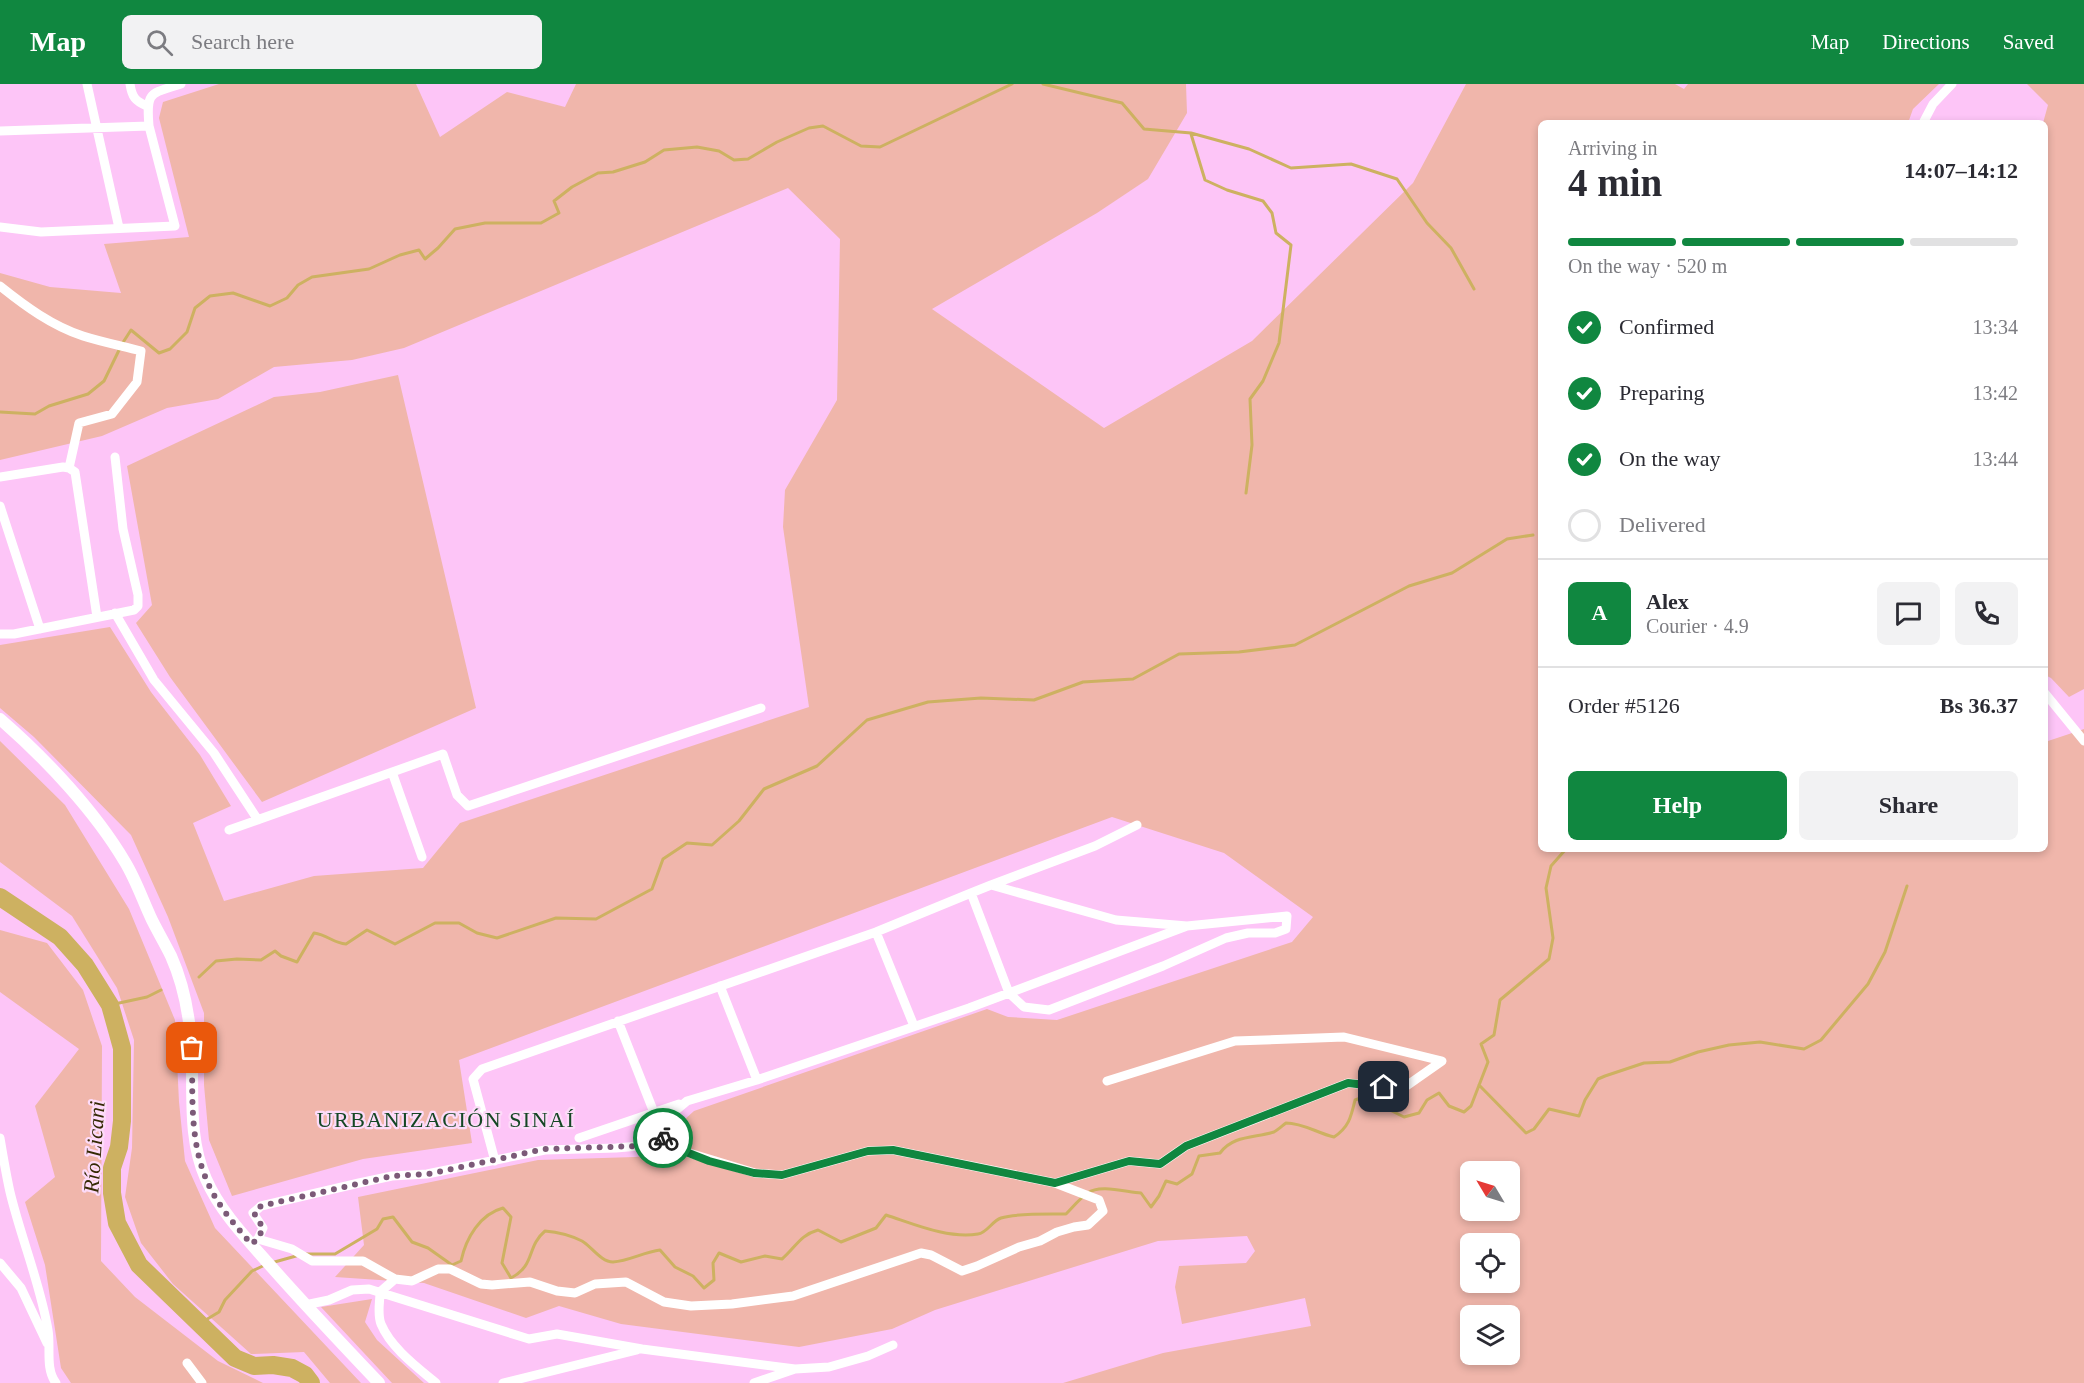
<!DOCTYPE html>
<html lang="en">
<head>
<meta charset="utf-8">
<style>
  :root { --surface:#fff; --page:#f2f2f3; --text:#2b2b33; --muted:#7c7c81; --line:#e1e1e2; --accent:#108740 }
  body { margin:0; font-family:Georgia,serif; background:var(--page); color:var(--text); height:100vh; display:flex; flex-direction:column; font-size:22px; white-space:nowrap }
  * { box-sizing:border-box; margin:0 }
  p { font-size:20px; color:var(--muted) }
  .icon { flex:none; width:33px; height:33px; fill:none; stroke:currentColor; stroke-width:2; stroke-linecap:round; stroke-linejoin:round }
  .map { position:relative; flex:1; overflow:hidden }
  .panel { position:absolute; left:1538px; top:36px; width:510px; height:732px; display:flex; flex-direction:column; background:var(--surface); border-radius:9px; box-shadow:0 3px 9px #0003 }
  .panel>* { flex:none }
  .needle { width:39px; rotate:308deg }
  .controls { position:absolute; left:1460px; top:1077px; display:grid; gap:12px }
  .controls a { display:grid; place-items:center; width:60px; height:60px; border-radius:9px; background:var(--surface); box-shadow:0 3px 9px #0003; font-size:30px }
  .pin { position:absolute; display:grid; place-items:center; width:51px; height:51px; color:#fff; margin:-26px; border-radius:12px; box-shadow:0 3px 9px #0006 }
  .courier { position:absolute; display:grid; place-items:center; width:60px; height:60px; margin:-30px; border:4px solid #108740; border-radius:50%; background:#fff; color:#222; box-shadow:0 2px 8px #0007 }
  .head em { font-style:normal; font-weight:700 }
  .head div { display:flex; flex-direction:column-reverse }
  .head { display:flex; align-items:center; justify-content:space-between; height:102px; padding:0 30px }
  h1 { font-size:39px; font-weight:700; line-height:45px }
  .bar { display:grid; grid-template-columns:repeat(4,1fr); gap:9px 6px; align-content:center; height:72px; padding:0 30px }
  .bar i { height:8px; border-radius:4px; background:var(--line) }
  .bar .active { background:var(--accent) }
  .bar p { grid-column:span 4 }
  .line { display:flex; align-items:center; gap:15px; padding:0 30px; border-top:2px solid var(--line) }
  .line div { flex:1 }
  .round { display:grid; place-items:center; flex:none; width:63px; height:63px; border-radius:9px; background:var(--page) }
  ol { padding:0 30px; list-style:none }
  li { display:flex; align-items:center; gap:18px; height:66px }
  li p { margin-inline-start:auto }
  li .icon { padding:6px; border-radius:50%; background:var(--accent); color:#fff; stroke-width:4 }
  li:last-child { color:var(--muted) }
  li i { width:33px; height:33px; border:3px solid var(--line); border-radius:50% }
  .action { display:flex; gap:12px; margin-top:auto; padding:12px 30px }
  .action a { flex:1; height:69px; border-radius:9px; background:var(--accent); color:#fff; font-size:24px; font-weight:700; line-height:69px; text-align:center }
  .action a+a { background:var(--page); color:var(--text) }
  header { display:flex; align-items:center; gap:36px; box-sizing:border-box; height:84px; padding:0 30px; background:var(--accent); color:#fff }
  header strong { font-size:28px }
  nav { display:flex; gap:33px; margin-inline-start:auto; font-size:21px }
  .search { width:420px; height:54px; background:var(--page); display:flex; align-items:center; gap:15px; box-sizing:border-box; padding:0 21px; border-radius:9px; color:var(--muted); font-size:22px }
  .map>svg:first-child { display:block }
  .green { fill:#f0b6ab; fill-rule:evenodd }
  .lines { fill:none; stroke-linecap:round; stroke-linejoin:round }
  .stream { stroke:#cdb161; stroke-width:3 }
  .river { stroke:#cdb161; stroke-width:18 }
  .minor { stroke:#fff; stroke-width:9 }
  .major { stroke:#fff; stroke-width:12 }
  .done { stroke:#7c5a78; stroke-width:6; stroke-dasharray:0 10.8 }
  .route { stroke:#108740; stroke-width:8 }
  .labels { text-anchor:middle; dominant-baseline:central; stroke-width:4.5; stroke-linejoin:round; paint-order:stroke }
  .neighbourhood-label { font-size:22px; letter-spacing:1.5px; fill:#144724; stroke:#fddbf9 }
  .water-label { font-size:22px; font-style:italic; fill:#342904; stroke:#fddbf9 }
</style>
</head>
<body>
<header>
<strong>Map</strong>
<div class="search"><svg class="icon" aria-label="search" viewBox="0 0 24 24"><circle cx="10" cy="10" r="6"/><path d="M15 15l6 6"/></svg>Search here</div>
<nav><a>Map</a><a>Directions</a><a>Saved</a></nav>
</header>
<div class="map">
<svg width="2084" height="1299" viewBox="0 0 2084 1299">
  <rect width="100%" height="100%" fill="#fdc5f7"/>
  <!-- green -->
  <path class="green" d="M219,0h197l24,53 67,-45 58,15 11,-23h610l1,29 -39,66 -51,34 -165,96 172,119 148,-87 161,-158 53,-99h209l9,5 4,-5h251l-26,25 -5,14h-368v726h504l1,-107 39,-13v654h-1021l100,-30 148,-27 -6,-28 -123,26 -7,-37 4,-21 67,-3 9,-12 -8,-15 -89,5 -223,69 -43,19 -93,18 -178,-23 -62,-18 -33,12 -102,-35 -89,-6 29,-32 -6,-48 180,-37 97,-3 29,-3 20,-34 10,-9 293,-102 21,8 49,3 235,-78 21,-25 -89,-64 -112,-36 -653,243 13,83 -109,16 -131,37 -23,-56 -5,-55v-72l-36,-96 -37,-82 -97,-98 -34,-29v-63l110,-18 41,65 49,63 31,51 -38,17 31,78 90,-25 109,-8 37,-45 349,-116 -26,-180 2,-37 52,-90 3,-161 -52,-51 -384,160 -52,12 -78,7 -56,32 -51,9 -65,28 -102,24v-187l50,14 71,6 -17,-49 85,-7 -30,-119 4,-16zM1470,1088h39v38h-39zM1470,1160h39v38h-39zM1470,1232h39v38h-39z
    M2027,0h57v605l-15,8 -18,-19 -6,-3 -2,-552 5,-18z
    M398,291l78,333 -214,94 -92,-125 -34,-54 16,-18 -25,-139 147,-69 46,-5z
    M0,657l65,64 64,104 46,111 4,82 6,59 30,67 146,155h-31l-26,-31 -53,2 -78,-70 -32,-41 -16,-46 7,-49 2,-108 -17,-52 -45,-72 -72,-54z
    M0,846l47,13 36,47 19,56 -1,215 34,36 83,64 45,22h-192l-10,-15 -16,-103 -20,-63 30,-25 -20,-71 44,-57 -79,-57z
    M372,1215l-7,23 12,18 47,43h-32l-71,-76z"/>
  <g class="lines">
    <!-- stream -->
    <path class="stream" d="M1043,0l79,19 22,26 47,4 58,16 42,19 60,-4 46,15 30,44 24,25 23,41
      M1191,50l14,46 22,10 36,11 9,12 4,20 15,12 -12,98 -16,38 -13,18 2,46 -6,48
      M0,328l35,2 14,-8 39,-12 16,-13 18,-37 9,-14 28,23 11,-4 17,-17 8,-24 15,-12 23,-3 37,13 17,-8 11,-13 14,-8 57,-8 31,-14 19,-5 6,9 13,-11 17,-19 30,-6h56l18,-10 -5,-12 18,-14 26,-14 15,-1 32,-10 19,-12 33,-3 22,4 15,9 14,-1 29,-17 32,-14 14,-2 38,20 19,1 132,-63
      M199,893l17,-16 21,-2 24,1 14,-9 6,5 16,6 17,-29c14,2 19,10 32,11l21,-14 28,14 40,-21h24l18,10 20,5 59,-20 40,1 56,-30 11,-30 24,-16 25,2 27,-24 25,-32 53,-23 50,-46 61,-18 53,-4 53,2 49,-18 50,-3 46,-25 60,-2 56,-7 114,-59 43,-13 55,-34 26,-4
      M110,921l37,-8 14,-7
      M1479,1001l47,48 8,-4 15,-20 30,7 6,-16 13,-21 7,-3 39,-13 26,-1 28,-10 31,-7 31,-3 44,7 17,-9 47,-56 17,-32 22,-66
      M306,1170h29l42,-25 6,-10 10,-2 19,25 16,6 24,17 9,-4c5,-23 19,-47 42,-53l8,9 -9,46 9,15c25,-13 15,-31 34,-47 12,1 25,4 37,10 9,5 19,21 31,21 16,-1 31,-10 47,-12l15,17 18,9 11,12 10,-8 -1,-17 6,-10 22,9 24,-6 17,3c14,-12 18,-24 36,-29l23,12 35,-14 10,-13c28,9 62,24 92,19 9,-1 14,-13 23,-16 16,-5 47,-4 65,-4 7,-7 14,-16 22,-21 11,-9 38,-1 53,0l10,14 8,-11 7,-15 11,3 15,-10 7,-18 21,-3c13,-18 35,-15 54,-21 4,-2 8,-6 12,-9 17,0 31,10 48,14 15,-10 17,-20 21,-37l14,-5 13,11 22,11 15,-4 8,-13 12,-7 10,13 15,6 7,-6 17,-44 -7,-18 13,-9 6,-35 49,-41 4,-21 -7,-50 5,-22 15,-17
      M271,1179l25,-7
      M199,1240l20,-12 6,-12 27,-29 13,-6"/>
    <!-- river -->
    <path class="river" d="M0,813l60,40 25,28 25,40 12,43v73l-3,26 -7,21v25l5,30 22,42 96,93 19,8 19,-1 19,3 13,7 6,8"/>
    <!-- minor -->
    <path class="minor" d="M87,0l32,144
      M130,0c2,13 5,17 17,22
      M1923,39l10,-19 19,-20
      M0,47l149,-5c-3,-35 1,-32 32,-42
      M0,143l41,5 134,-6 -26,-100
      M0,202c25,20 52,40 83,50 19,6 39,10 58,15l-4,31 -25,32 -33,9 -10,45
      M0,393l63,-10 6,1 6,4 22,145
      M0,422l40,123
      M115,529l39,67 60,73 44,67
      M0,550h14l120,-24 4,-4v-11l-15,-66 -8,-72
      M2044,608l40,49
      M392,688l30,85
      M229,746l214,-76 14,41 11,11 293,-98
      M991,801l104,-39 42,-21
      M876,848l38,94
      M720,902l37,94
      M618,937l46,117 22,14 69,21 27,2 86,-24 25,-1 162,33 74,-22 31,3 26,-18 162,-63 54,6 40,-28 -98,-24 -109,4 -128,40
      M0,1054c3,18 6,36 10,54 11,46 30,91 38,138 3,17 -3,39 8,53
      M579,1054l100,-34
      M495,1077l-22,-82 9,-10 394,-137 95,-39
      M258,1155l34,10 20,12h51l32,18
      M251,1160l7,-5 5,-11 -10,-15 8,-7 98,-23 33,-7 35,-2 118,-24 71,-2 23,-2 15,-4 10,-4 5,-7 6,-20 12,-10 70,-21 212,-72 218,-82 100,-10 -1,13 -11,4h-27l-22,5 -63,28 -114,44 -25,-3 -15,-14 -38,-100 20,-8 125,35 71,6
      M0,1179l21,25 26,55
      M305,1221l24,-5 23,-10 17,-1 160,50 28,-5 85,15 153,20
      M187,1279l15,20
      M436,1299c-19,-16 -45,-35 -55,-59 -4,-10 -1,-21 -1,-32l15,-13 17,2 26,-12h12l31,15 11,1 38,-3 27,9 18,2 20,-9 31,-2 38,20 27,4 41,-2 61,-8 128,-43 10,2 31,16 15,-5 42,-19 21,-6 17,-9 17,-5 14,-2 15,-14 -4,-11 -44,-17
      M503,1299l134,-33
      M754,1299l41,-14 34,-2 39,-11 25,-11"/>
    <!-- major -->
    <path class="major" d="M0,635c45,39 95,92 125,143 11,18 18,39 27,58 6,12 13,24 19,36 9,20 15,44 18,66 8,52 -5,108 17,157 14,32 39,58 62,84 36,41 73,80 111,120"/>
  </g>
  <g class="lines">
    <!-- done -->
    <path class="done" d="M192,964c1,50 -4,102 22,147 10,18 24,33 37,49l7,-5 5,-11 -9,-15 7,-7 131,-30 36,-2 117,-25 94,-3 24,-8"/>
    <!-- route -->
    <path class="route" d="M663,1054l23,14 23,9 45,12 28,2 86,-24 25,-1 162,33 74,-22 31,3 26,-18 162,-63 36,4"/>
  </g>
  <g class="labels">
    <!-- neighbourhood labels -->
    <g class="neighbourhood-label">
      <text x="446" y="1035">URBANIZACIÓN SINAÍ</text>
    </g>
    <!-- water labels -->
    <g class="water-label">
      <text transform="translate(94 1063) rotate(-86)">Río Licani</text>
    </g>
  </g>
</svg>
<div class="controls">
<a><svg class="needle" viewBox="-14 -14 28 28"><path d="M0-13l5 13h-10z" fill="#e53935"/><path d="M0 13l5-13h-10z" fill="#7c7c81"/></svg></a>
<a><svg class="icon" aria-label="locate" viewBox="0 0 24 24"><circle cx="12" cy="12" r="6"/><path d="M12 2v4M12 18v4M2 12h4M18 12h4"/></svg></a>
<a><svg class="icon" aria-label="layers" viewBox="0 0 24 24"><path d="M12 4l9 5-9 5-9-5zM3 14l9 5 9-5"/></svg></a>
</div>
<div class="pin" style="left:192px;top:964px;background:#ea580c"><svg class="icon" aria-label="bag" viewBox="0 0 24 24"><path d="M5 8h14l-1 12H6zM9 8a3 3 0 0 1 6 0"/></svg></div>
<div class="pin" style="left:1384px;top:1003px;background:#1f2937"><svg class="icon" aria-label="home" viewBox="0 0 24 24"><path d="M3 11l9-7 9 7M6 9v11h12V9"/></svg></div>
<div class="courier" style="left:663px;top:1054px"><svg class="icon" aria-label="bike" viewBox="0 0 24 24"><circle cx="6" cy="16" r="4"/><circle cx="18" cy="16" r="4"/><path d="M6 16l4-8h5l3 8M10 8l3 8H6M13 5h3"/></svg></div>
<section class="panel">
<div class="head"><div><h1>4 min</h1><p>Arriving in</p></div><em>14:07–14:12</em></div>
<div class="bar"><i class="active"></i><i class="active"></i><i class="active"></i><i></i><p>On the way · 520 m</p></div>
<ol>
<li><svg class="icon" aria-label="check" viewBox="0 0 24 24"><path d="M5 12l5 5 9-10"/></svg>Confirmed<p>13:34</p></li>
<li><svg class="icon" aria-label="check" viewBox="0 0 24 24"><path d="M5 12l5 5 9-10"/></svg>Preparing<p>13:42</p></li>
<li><svg class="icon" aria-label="check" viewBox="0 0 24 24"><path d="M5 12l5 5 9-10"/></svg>On the way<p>13:44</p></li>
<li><i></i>Delivered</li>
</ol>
<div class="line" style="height:108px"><b class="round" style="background:var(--accent);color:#fff">A</b><div><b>Alex</b><p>Courier · 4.9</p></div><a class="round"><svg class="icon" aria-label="chat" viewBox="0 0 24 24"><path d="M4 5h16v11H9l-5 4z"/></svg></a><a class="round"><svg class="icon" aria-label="phone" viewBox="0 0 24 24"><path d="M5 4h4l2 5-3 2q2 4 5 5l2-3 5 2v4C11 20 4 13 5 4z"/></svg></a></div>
<div class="line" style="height:78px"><div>Order #5126</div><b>Bs 36.37</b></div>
<div class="action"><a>Help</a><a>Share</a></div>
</section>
</div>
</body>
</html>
